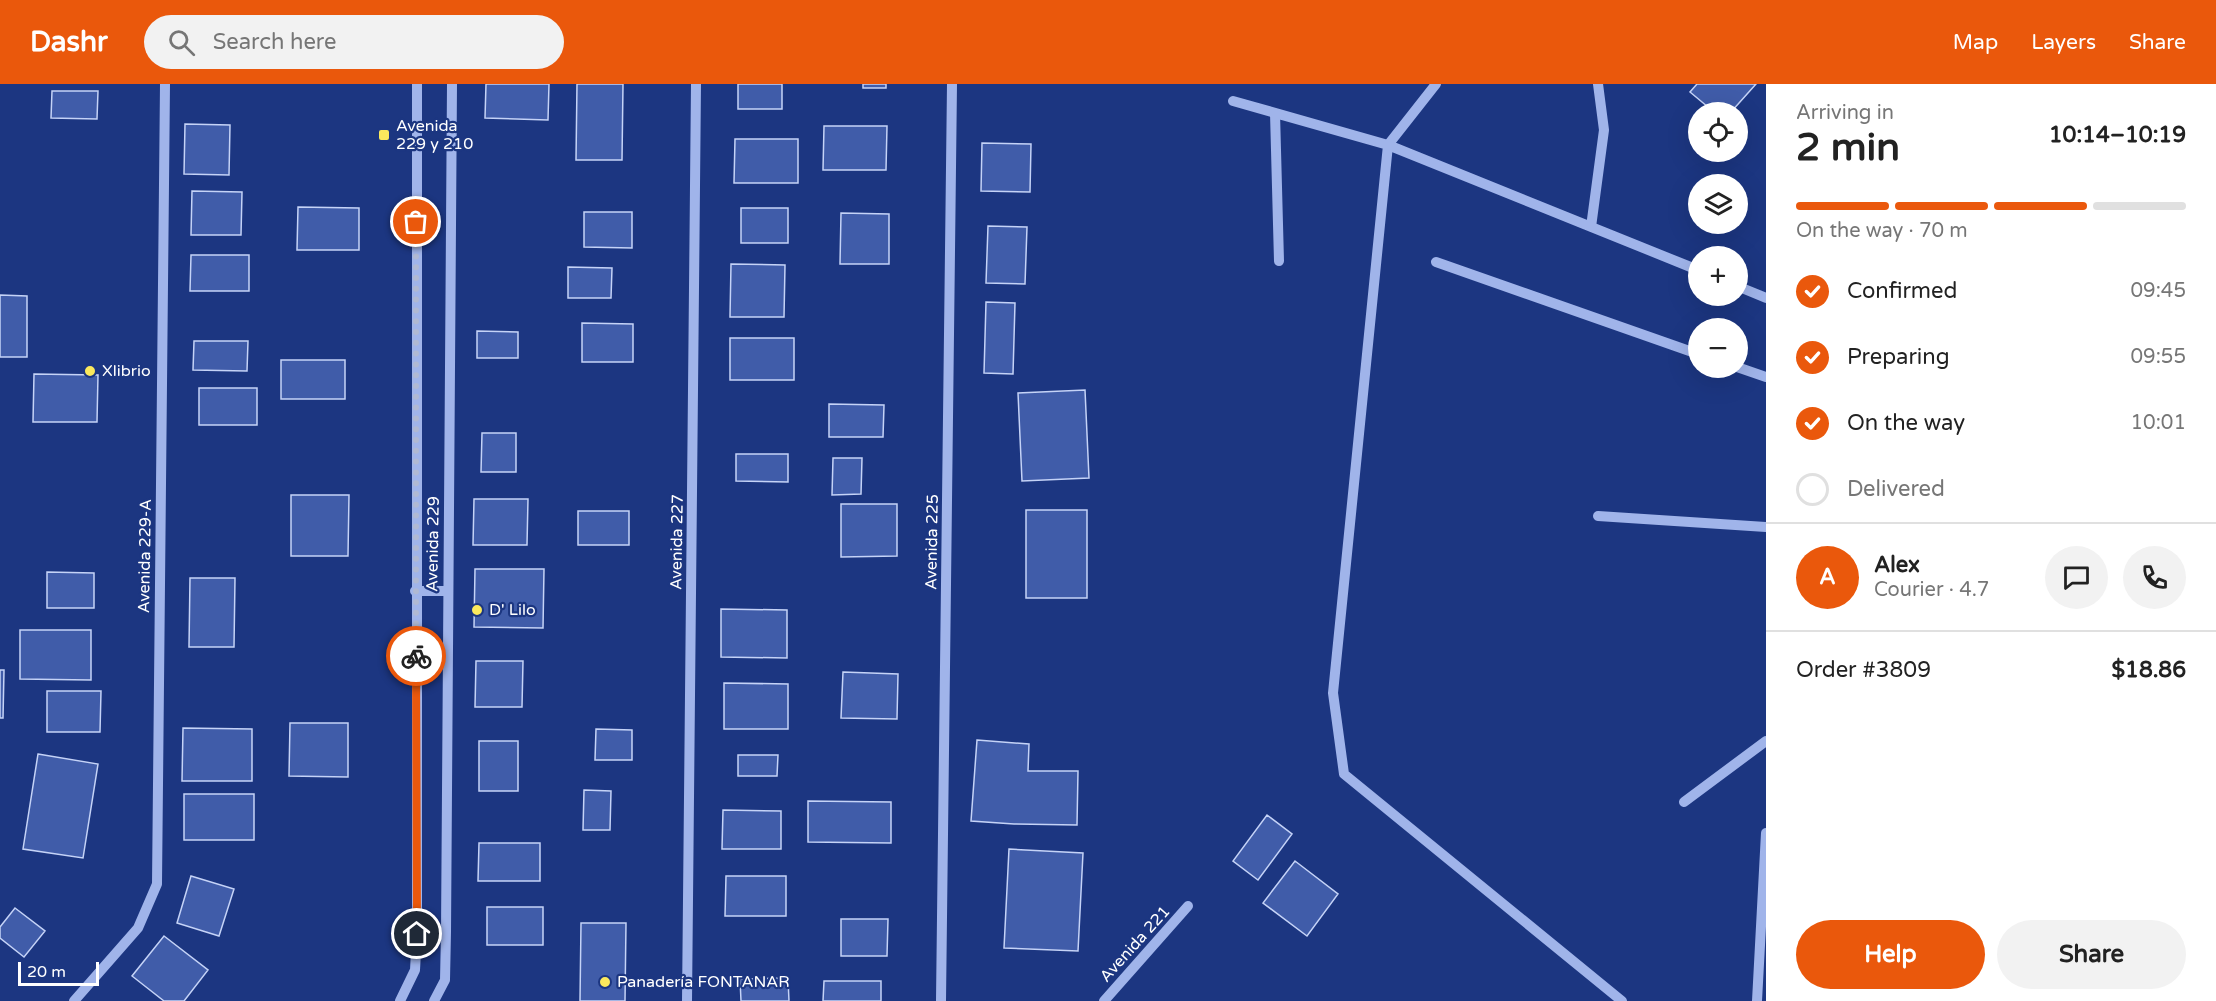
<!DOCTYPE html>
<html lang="en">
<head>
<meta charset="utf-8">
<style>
  :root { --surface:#fff; --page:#f2f2f2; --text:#222; --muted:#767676; --line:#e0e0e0; --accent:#ea580c }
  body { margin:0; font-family:"Varela Round",sans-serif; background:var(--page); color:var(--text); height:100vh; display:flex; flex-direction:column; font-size:22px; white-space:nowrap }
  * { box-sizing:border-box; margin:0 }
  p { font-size:20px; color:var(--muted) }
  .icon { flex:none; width:33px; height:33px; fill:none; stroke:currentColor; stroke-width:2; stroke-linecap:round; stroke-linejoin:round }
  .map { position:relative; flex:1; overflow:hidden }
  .drawer { display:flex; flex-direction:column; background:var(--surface); width:450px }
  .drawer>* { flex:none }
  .fabs { position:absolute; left:1688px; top:18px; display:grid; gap:12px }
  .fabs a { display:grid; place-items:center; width:60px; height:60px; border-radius:50%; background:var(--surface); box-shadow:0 6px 24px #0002; font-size:30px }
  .scale { position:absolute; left:18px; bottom:15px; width:81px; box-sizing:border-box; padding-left:6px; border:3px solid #fff; border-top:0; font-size:16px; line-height:21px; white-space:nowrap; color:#fff; -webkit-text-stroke:4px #1c3681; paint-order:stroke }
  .pin { position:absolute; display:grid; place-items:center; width:51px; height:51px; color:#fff; margin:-26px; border:3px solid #fff; border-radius:50%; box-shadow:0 2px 6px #0007 }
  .courier { position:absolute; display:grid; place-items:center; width:60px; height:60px; margin:-30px; border:4px solid #ea580c; border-radius:50%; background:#fff; color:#222; box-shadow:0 2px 8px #0007 }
  .overview em { font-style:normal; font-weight:800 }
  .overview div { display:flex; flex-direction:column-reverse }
  .overview { display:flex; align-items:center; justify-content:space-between; height:102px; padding:0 30px }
  h1 { font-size:39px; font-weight:800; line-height:45px }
  .bar { display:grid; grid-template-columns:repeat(4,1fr); gap:9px 6px; align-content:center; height:72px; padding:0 30px }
  .bar i { height:8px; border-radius:4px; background:var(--line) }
  .bar .on { background:var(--accent) }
  .bar p { grid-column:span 4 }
  .line { display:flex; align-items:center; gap:15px; padding:0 30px; border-top:2px solid var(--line) }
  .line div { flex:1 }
  .round { display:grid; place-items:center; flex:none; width:63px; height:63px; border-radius:32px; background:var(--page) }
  ol { padding:0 30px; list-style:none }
  li { display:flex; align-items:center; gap:18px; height:66px }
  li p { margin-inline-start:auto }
  li .icon { padding:6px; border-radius:50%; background:var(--accent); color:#fff; stroke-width:4 }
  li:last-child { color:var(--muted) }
  li i { width:33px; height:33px; border:3px solid var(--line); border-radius:50% }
  .button { display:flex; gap:12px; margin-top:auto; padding:12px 30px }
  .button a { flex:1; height:69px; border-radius:36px; background:var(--accent); color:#fff; font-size:24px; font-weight:800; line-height:69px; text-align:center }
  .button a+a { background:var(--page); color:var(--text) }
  header { display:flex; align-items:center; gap:36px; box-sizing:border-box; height:84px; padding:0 30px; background:var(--accent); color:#fff }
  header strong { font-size:28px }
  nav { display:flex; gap:33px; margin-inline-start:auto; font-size:21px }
  .search { width:420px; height:54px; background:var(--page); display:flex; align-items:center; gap:15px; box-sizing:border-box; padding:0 21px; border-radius:33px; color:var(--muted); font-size:22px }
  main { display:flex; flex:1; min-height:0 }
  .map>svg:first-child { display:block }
  .building { fill:#405ca9; stroke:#c5d3f7; stroke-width:1.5 }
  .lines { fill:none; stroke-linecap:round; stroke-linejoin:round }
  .minor { stroke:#a0b4ea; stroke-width:10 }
  .done { stroke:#b0b9d3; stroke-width:6; stroke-dasharray:0 10.8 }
  .route { stroke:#ea580c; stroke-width:8 }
  .poi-dot { fill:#fbe95d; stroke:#1c3681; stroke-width:2 }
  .labels { text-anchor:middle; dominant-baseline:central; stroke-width:4.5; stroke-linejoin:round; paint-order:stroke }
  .poi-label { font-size:16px; fill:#fff; stroke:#1c3681; text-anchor:start }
  .street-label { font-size:16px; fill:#fff; stroke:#1c3681 }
</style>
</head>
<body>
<header>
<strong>Dashr</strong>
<div class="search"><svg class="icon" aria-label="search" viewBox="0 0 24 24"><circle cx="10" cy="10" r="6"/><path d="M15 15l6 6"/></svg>Search here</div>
<nav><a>Map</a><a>Layers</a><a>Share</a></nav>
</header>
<main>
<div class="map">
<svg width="1766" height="917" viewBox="0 0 1766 917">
  <rect width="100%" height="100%" fill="#1c3681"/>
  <!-- building -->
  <path class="building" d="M486,0h63l-1,36 -63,-2z
    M577,0h46l-1,76h-46z
    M738,0h44v25h-44z
    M863,0h23v4h-23z
    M1697,0h59l-25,28h-17l-24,-20z
    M52,7h46l-1,28 -46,-1z
    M185,40l45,1 -1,50 -45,-1z
    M824,42h63l-1,44h-63z
    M735,55h63v44h-64z
    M982,59l49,1 -1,48 -49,-1z
    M192,107l50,1 -1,43h-50z
    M298,123l61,1v42h-62z
    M741,124h47v35h-47z
    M584,128h48v36l-48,-1z
    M841,129l48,1v50h-49z
    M988,142l39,1 -2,57 -39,-1z
    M191,171h58v36h-59z
    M731,180l54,1 -1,52h-54z
    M568,183l44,1 -1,30h-43z
    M0,211l27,1v61h-27z
    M986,218l29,1 -2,71 -29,-1z
    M582,239l51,1v38h-51z
    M477,247l41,1v26h-41z
    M730,254h64v42h-64z
    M194,257h54l-1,30 -54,-1z
    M281,276h64v39h-64z
    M34,290l64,1 -1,47h-64z
    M199,304h58v37h-58z
    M1085,306l4,88 -67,3 -4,-88z
    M829,320l55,1 -1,32h-54z
    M482,349h34v39h-35z
    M736,370h52v28l-52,-1z
    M833,374h29l-1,36 -29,1z
    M291,411h58l-1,61h-57z
    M474,415h54l-1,46h-54z
    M841,420h56v52l-56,1z
    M1026,426h61v88h-61z
    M578,427h51v34h-51z
    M475,485h69l-1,59 -69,-1z
    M47,488l47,1v35h-47z
    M190,494h45l-1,69h-45z
    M721,525l66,1v48l-66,-1z
    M20,546h71v50l-71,-1z
    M476,577h47l-1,46h-47z
    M0,586h4l-1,48h-3z
    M843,588l55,2 -1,45 -56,-1z
    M724,599l64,1v45h-64z
    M47,607h54l-1,41h-53z
    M290,639h58v54l-59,-1z
    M183,644l69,1v52h-70z
    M596,645l36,1v30h-37z
    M977,656l52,4 -1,27h50l-1,54 -63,-1 -43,-3z
    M479,657h39v50h-39z
    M38,670l60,10 -15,94 -60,-9z
    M738,671h40l-1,21h-39z
    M584,706l27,1 -1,39h-27z
    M184,710h70v46h-70z
    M808,717l83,1v41l-83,-1z
    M723,726l58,1v38h-59z
    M1267,731l25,19 -34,46 -25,-19z
    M479,759h61v38h-62z
    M1009,765l74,4 -5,98 -74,-3z
    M1295,777l43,33 -31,42 -44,-33z
    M191,792l43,13 -15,47 -42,-13z
    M726,792h60v40h-61z
    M487,823h56v38h-56z
    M15,824l30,23 -21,26 -24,-19v-11z
    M841,835h47l-1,37h-46z
    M581,839h45l-1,78h-45z
    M164,852l44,34 -24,31h-20l-32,-25z
    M788,894l1,23h-48l-1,-22z
    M824,897h57v20h-58z"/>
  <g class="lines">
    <!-- minor -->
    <path class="minor" d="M1436,0l-48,61 -55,548 11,81 278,227
      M1233,17l155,44 310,125
      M1275,29l4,148
      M1591,143l13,-97 -6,-46
      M1436,178l262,92
      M1737,202l29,12
      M1737,283l29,10
      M1598,432l168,11
      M415,507h33
      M1684,718l82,-61
      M74,917l64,-73 19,-44 8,-800
      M400,917l15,-31 2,-36v-850
      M434,917l11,-21 1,-48 6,-848
      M687,917l9,-917
      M941,917l11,-917
      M1104,917l84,-95
      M1757,917l9,-168"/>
  </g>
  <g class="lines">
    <!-- done -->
    <path class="done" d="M416,572v-434"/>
    <!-- route -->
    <path class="route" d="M416,572l1,278"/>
  </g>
  <!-- markers -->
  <g class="poi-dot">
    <rect x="378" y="45" width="12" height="12" rx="3"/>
    <circle cx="90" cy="287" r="6"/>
    <circle cx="477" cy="526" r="6"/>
    <circle cx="605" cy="898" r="6"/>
  </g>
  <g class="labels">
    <!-- poi labels -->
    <g class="poi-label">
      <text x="396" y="42">Avenida<tspan x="396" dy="18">229 y 210</tspan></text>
      <text x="102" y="287">Xlibrio</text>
      <text x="489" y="526">D' Lilo</text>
      <text x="617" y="898">Panadería FONTANAR</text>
    </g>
    <!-- street labels -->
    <g class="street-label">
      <text transform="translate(677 458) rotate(-89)">Avenida 227</text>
      <text transform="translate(932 458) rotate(-89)">Avenida 225</text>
      <text transform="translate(433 460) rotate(-89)">Avenida 229</text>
      <text transform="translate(145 472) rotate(-89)">Avenida 229-A</text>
      <text transform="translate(1135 860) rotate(-48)">Avenida 221</text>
    </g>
  </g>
</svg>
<div class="fabs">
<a><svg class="icon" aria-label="locate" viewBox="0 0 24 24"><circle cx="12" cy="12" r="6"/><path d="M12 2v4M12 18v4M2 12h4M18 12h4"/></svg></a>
<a><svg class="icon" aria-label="layers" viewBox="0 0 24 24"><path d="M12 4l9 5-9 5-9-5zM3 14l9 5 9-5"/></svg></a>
<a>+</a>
<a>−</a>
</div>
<div class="scale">20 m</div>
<div class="pin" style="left:416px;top:138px;background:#ea580c"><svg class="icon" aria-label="bag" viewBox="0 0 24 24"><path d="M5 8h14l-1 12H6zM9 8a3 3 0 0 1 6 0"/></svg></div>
<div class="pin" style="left:417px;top:850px;background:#1f2937"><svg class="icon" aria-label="home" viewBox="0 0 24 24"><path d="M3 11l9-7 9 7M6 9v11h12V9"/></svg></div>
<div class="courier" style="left:416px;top:572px"><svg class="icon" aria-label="bike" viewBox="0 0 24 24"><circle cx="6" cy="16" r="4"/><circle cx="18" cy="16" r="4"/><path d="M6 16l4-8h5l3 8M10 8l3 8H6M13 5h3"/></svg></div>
</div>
<section class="drawer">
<div class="overview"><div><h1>2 min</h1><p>Arriving in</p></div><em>10:14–10:19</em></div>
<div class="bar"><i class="on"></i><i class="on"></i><i class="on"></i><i></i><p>On the way · 70 m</p></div>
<ol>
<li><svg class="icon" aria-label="check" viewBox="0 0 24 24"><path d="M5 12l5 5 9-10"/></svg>Confirmed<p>09:45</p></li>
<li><svg class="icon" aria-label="check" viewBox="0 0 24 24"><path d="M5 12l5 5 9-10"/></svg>Preparing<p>09:55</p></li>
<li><svg class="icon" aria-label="check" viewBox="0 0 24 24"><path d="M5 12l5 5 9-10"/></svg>On the way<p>10:01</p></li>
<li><i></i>Delivered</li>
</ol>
<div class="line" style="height:108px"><b class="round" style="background:var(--accent);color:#fff">A</b><div><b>Alex</b><p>Courier · 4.7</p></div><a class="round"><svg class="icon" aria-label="chat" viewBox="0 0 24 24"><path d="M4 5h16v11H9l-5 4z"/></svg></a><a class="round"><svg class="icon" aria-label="phone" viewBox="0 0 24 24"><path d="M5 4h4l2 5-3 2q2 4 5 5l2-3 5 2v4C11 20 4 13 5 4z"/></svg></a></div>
<div class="line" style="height:78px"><div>Order #3809</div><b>$18.86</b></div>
<div class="button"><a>Help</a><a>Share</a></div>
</section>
</main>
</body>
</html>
